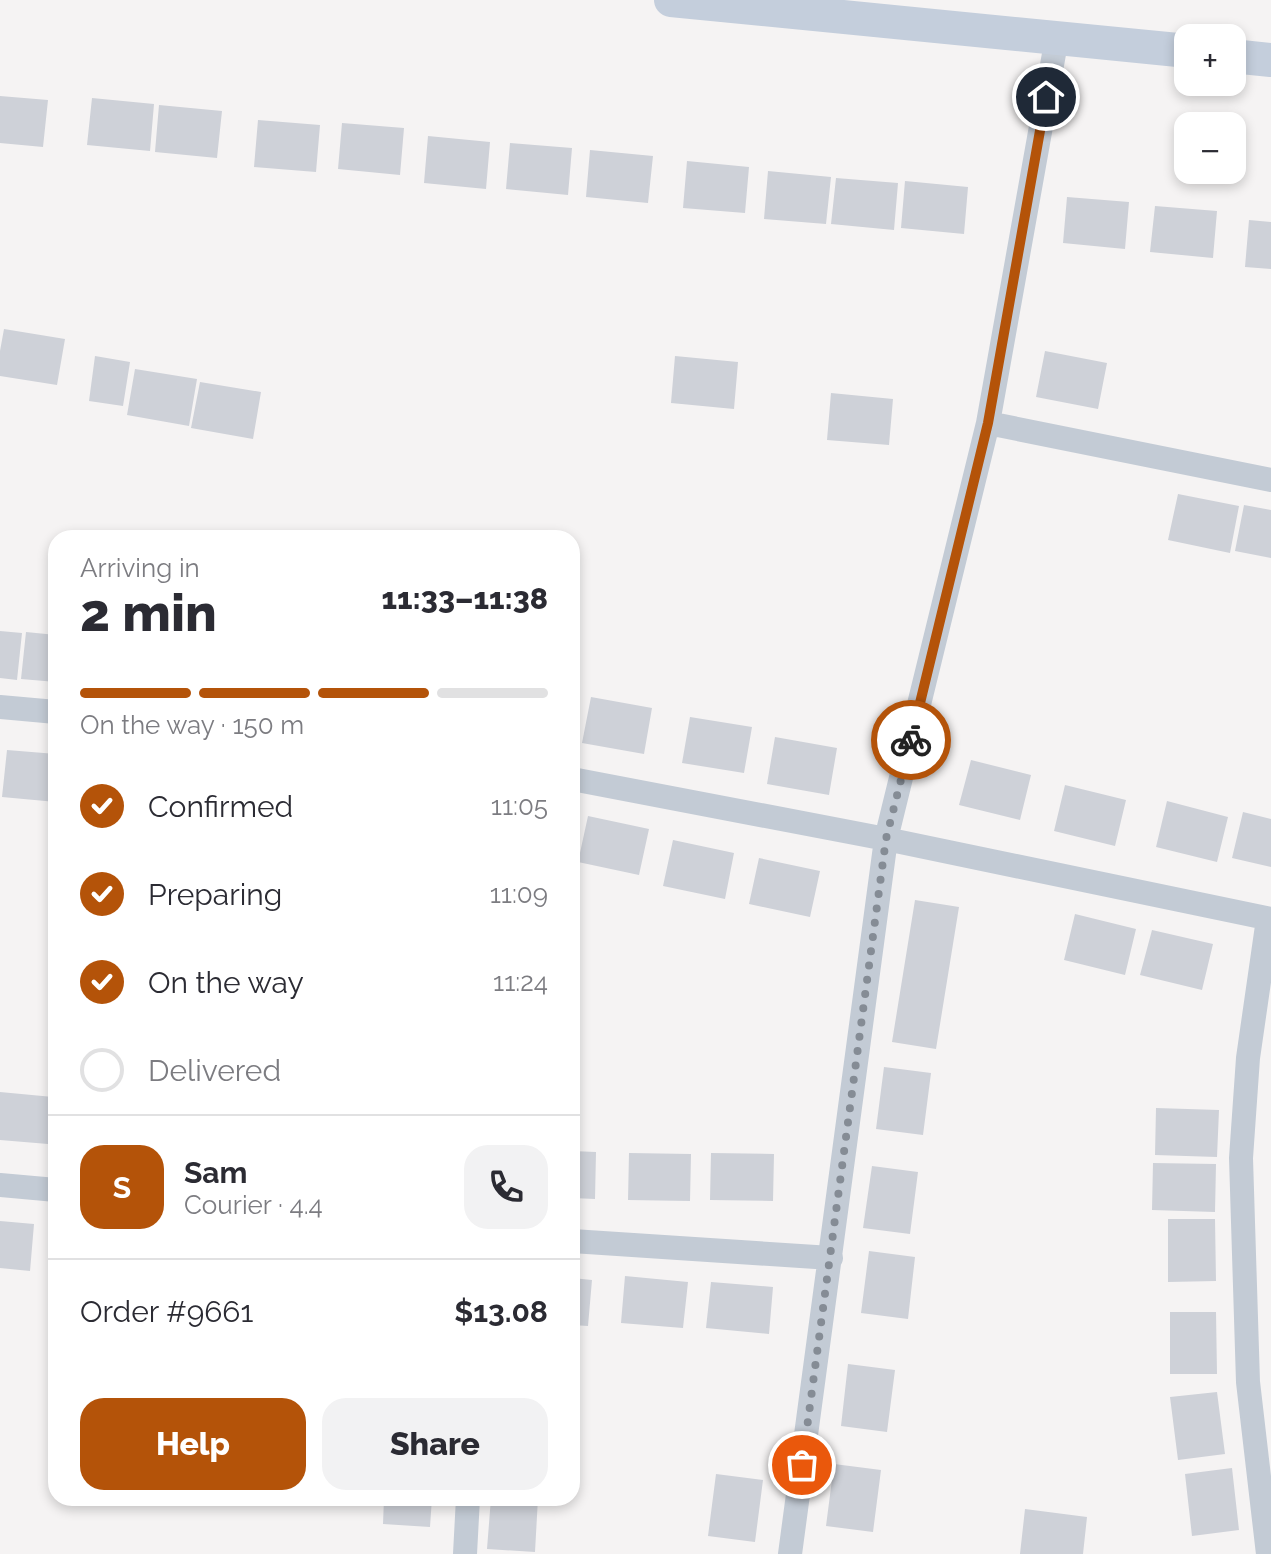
<!DOCTYPE html>
<html lang="en">
<head>
<meta charset="utf-8">
<style>
  :root { --surface:#fff; --page:#f2f2f3; --text:#2b2b33; --muted:#7c7c81; --line:#e1e1e2; --accent:#b45309 }
  body { margin:0; font-family:Raleway,sans-serif; background:var(--page); color:var(--text); height:100vh; display:flex; flex-direction:column; font-size:30px; white-space:nowrap }
  * { box-sizing:border-box; margin:0 }
  p { font-size:26px; color:var(--muted) }
  .icon { flex:none; width:44px; height:44px; fill:none; stroke:currentColor; stroke-width:2; stroke-linecap:round; stroke-linejoin:round }
  .map { position:relative; flex:1; overflow:hidden }
  .panel { position:absolute; left:48px; top:530px; width:532px; height:976px; display:flex; flex-direction:column; background:var(--surface); border-radius:24px; box-shadow:0 4px 12px #0003 }
  .panel>* { flex:none }
  .fabs { position:absolute; left:1174px; top:24px; display:grid; gap:16px }
  .fabs a { display:grid; place-items:center; width:72px; height:72px; border-radius:16px; background:var(--surface); box-shadow:0 4px 12px #0003; font-size:40px }
  .pin { position:absolute; display:grid; place-items:center; width:68px; height:68px; color:#fff; margin:-34px; border:4px solid #fff; border-radius:50%; box-shadow:0 2px 8px #0007 }
  .courier { position:absolute; display:grid; place-items:center; width:80px; height:80px; margin:-40px; border:6px solid #b45309; border-radius:50%; background:#fff; color:#222; box-shadow:0 2px 10px #0007 }
  .headline em { font-style:normal; font-weight:800 }
  .headline div { display:flex; flex-direction:column-reverse }
  .headline { display:flex; align-items:center; justify-content:space-between; height:136px; padding:0 32px }
  h1 { font-size:52px; font-weight:800; line-height:60px }
  .bar { display:grid; grid-template-columns:repeat(4,1fr); gap:12px 8px; align-content:center; height:96px; padding:0 32px }
  .bar i { height:10px; border-radius:6px; background:var(--line) }
  .bar .current { background:var(--accent) }
  .bar p { grid-column:span 4 }
  .line { display:flex; align-items:center; gap:20px; padding:0 32px; border-top:2px solid var(--line) }
  .line div { flex:1 }
  .round { display:grid; place-items:center; flex:none; width:84px; height:84px; border-radius:24px; background:var(--page) }
  ol { padding:0 32px; list-style:none }
  li { display:flex; align-items:center; gap:24px; height:88px }
  li p { margin-inline-start:auto }
  li .icon { padding:8px; border-radius:50%; background:var(--accent); color:#fff; stroke-width:4 }
  li:last-child { color:var(--muted) }
  li i { width:44px; height:44px; border:4px solid var(--line); border-radius:50% }
  .button { display:flex; gap:16px; margin-top:auto; padding:16px 32px }
  .button a { flex:1; height:92px; border-radius:24px; background:var(--accent); color:#fff; font-size:32px; font-weight:800; line-height:92px; text-align:center }
  .button a+a { background:var(--page); color:var(--text) }
  .map>svg:first-child { display:block }
  .building { fill:#ced1d8 }
  .lines { fill:none; stroke-linecap:round; stroke-linejoin:round }
  .street { stroke:#c3cbd5; stroke-width:24 }
  .secondary { stroke:#c4cedc; stroke-width:34 }
  .done { stroke:#858c95; stroke-width:8; stroke-dasharray:0 14.4 }
  .route { stroke:#b45309; stroke-width:10 }
</style>
</head>
<body>
<div class="map">
<svg width="1271" height="1554" viewBox="0 0 1271 1554">
  <rect width="100%" height="100%" fill="#f5f3f3"/>
  <!-- building -->
  <path class="building" d="M0,96l48,4 -5,47 -43,-4z
    M92,98l62,6 -4,47 -63,-6z
    M159,105l63,6 -5,47 -62,-6z
    M258,120l62,5 -4,47 -62,-5z
    M342,123l62,5 -4,47 -62,-6z
    M428,136l62,6 -4,47 -62,-6z
    M510,143l62,5 -4,47 -62,-6z
    M590,150l63,6 -5,47 -62,-6z
    M687,161l62,6 -4,46 -62,-5z
    M768,171l63,6 -5,47 -62,-5z
    M836,178l62,5 -4,47 -63,-6z
    M905,181l63,6 -4,47 -63,-6z
    M1067,197l62,5 -4,47 -62,-6z
    M1155,206l62,5 -4,47 -63,-6z
    M1249,220l22,2v47l-26,-2z
    M4,329l61,10 -8,46 -57,-9v-25z
    M1045,351l62,12 -9,46 -62,-12z
    M95,356l35,6 -7,44 -34,-5z
    M675,356l63,6 -4,47 -63,-6z
    M135,369l62,10 -8,47 -62,-11z
    M200,382l61,10 -8,47 -62,-11z
    M831,393l62,6 -4,46 -62,-5z
    M1178,494l61,12 -9,47 -62,-13z
    M1244,505l27,5v48l-36,-7z
    M0,631l22,2 -5,47 -17,-2z
    M26,632l30,3v47l-35,-3z
    M591,697l61,11 -8,46 -62,-11z
    M690,717l62,10 -8,46 -62,-10z
    M775,737l62,11 -8,47 -62,-11z
    M7,750l49,4v48l-54,-5z
    M971,760l60,15 -11,45 -61,-15z
    M1065,785l61,15 -11,46 -61,-15z
    M1167,801l61,16 -11,45 -61,-15z
    M1243,812l28,7v48l-39,-9z
    M588,816l61,13 -10,46 -61,-13z
    M673,840l61,13 -9,46 -62,-13z
    M759,858l61,13 -10,46 -61,-13z
    M915,900l44,7 -23,142 -44,-7z
    M1075,914l61,15 -11,46 -61,-15z
    M1152,930l61,14 -11,46 -62,-15z
    M884,1067l47,6 -8,62 -47,-6z
    M0,1092l53,5 -5,47 -48,-4z
    M1156,1108l63,2 -2,47 -62,-2z
    M572,1151l24,1 -1,47 -23,-1z
    M629,1153l62,1 -1,47 -62,-1z
    M711,1153l63,1 -1,47 -63,-1z
    M1153,1163l63,1 -1,48 -63,-2z
    M872,1166l46,6 -8,62 -47,-6z
    M1168,1219h47l1,62 -48,1z
    M0,1221l34,3 -4,47 -30,-3z
    M54,1251h2v21h-4z
    M869,1251l46,6 -7,62 -47,-6z
    M625,1276l63,6 -5,46 -62,-5z
    M572,1278l20,2 -4,46 -16,-1z
    M711,1282l62,5 -4,47 -63,-6z
    M1170,1312h46l1,62h-47z
    M848,1364l47,6 -8,62 -46,-6z
    M1217,1392l8,62 -47,6 -8,-63z
    M834,1464l47,6 -8,62 -47,-6z
    M1232,1468l7,62 -47,6 -7,-62z
    M716,1474l47,6 -8,62 -47,-6z
    M384,1498h48l-2,29 -47,-3z
    M491,1498h47l-3,54 -48,-3z
    M1025,1509l62,8 -4,37h-63z"/>
  <g class="lines">
    <!-- street -->
    <path class="street" d="M988,423l283,57
      M0,707l56,5
      M572,779l314,60 385,80
      M1268,919l-20,139 -7,100 7,224 20,172
      M0,1185l56,5
      M572,1241l259,17
      M465,1554l3,-56
      M790,1554l96,-715 102,-416 69,-386"/>
    <!-- secondary -->
    <path class="secondary" d="M671,0l517,51
      M1232,56l39,4"/>
  </g>
  <g class="lines">
    <!-- done -->
    <path class="done" d="M802,1465l84,-626 25,-99"/>
    <!-- route -->
    <path class="route" d="M911,740l77,-317 58,-326"/>
  </g>
</svg>
<div class="fabs">
<a>+</a>
<a>−</a>
</div>
<div class="pin" style="left:802px;top:1465px;background:#ea580c"><svg class="icon" aria-label="bag" viewBox="0 0 24 24"><path d="M5 8h14l-1 12H6zM9 8a3 3 0 0 1 6 0"/></svg></div>
<div class="pin" style="left:1046px;top:97px;background:#1f2937"><svg class="icon" aria-label="home" viewBox="0 0 24 24"><path d="M3 11l9-7 9 7M6 9v11h12V9"/></svg></div>
<div class="courier" style="left:911px;top:740px"><svg class="icon" aria-label="bike" viewBox="0 0 24 24"><circle cx="6" cy="16" r="4"/><circle cx="18" cy="16" r="4"/><path d="M6 16l4-8h5l3 8M10 8l3 8H6M13 5h3"/></svg></div>
<section class="panel">
<div class="headline"><div><h1>2 min</h1><p>Arriving in</p></div><em>11:33–11:38</em></div>
<div class="bar"><i class="current"></i><i class="current"></i><i class="current"></i><i></i><p>On the way · 150 m</p></div>
<ol>
<li><svg class="icon" aria-label="check" viewBox="0 0 24 24"><path d="M5 12l5 5 9-10"/></svg>Confirmed<p>11:05</p></li>
<li><svg class="icon" aria-label="check" viewBox="0 0 24 24"><path d="M5 12l5 5 9-10"/></svg>Preparing<p>11:09</p></li>
<li><svg class="icon" aria-label="check" viewBox="0 0 24 24"><path d="M5 12l5 5 9-10"/></svg>On the way<p>11:24</p></li>
<li><i></i>Delivered</li>
</ol>
<div class="line" style="height:144px"><b class="round" style="background:var(--accent);color:#fff">S</b><div><b>Sam</b><p>Courier · 4.4</p></div><a class="round"><svg class="icon" aria-label="phone" viewBox="0 0 24 24"><path d="M5 4h4l2 5-3 2q2 4 5 5l2-3 5 2v4C11 20 4 13 5 4z"/></svg></a></div>
<div class="line" style="height:104px"><div>Order #9661</div><b>$13.08</b></div>
<div class="button"><a>Help</a><a>Share</a></div>
</section>
</div>
</body>
</html>
